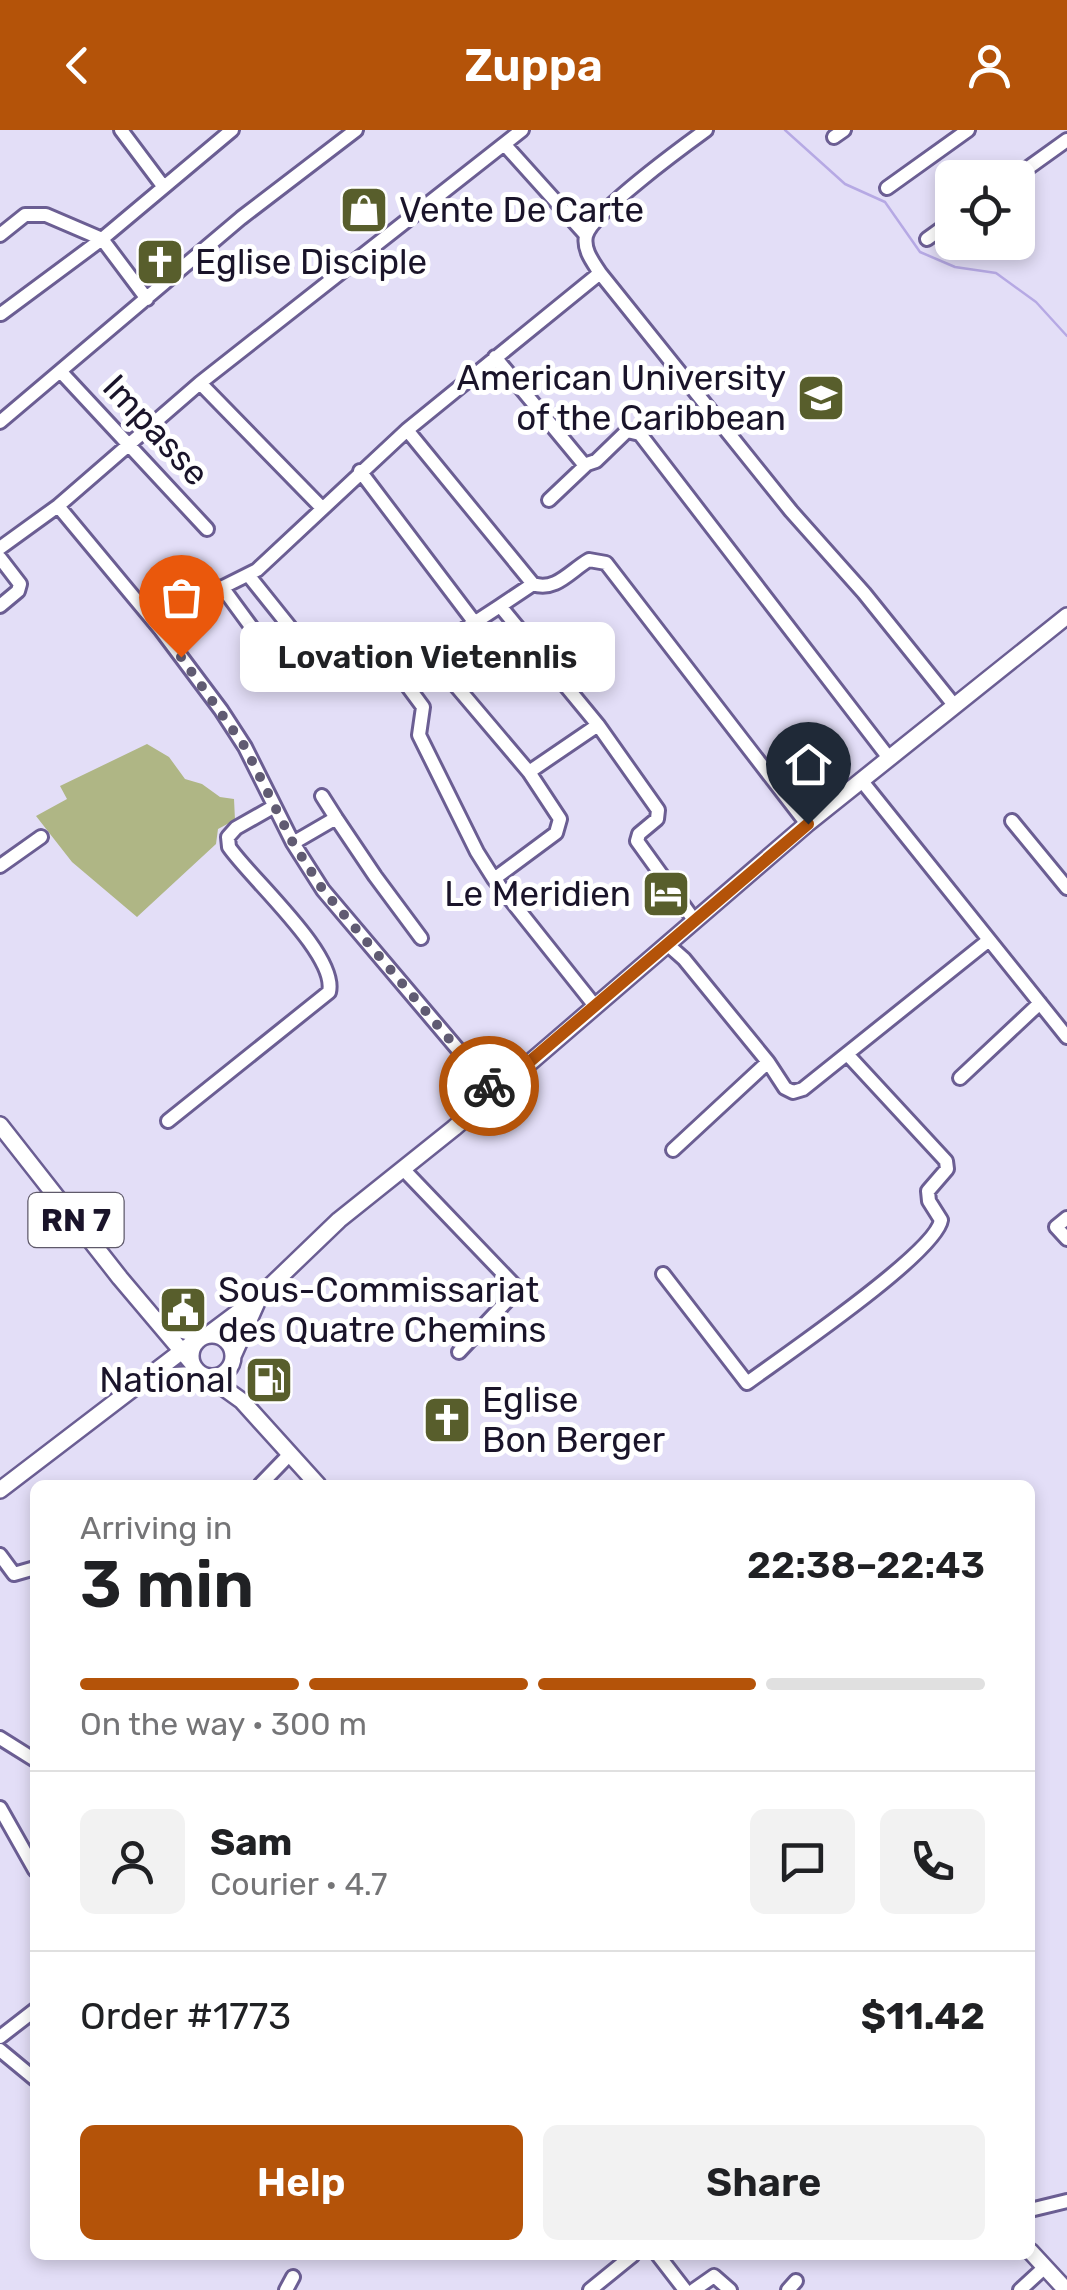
<!DOCTYPE html>
<html lang="en">
<head>
<meta charset="utf-8">
<style>
  :root { --surface:#fff; --page:#f2f2f2; --text:#202124; --muted:#757577; --line:#e0e0e0; --accent:#b45309 }
  body { margin:0; font-family:Rubik,sans-serif; background:var(--page); color:var(--text); height:100vh; display:flex; flex-direction:column; font-size:38px; white-space:nowrap }
  * { box-sizing:border-box; margin:0 }
  p { font-size:32px; color:var(--muted) }
  .icon { flex:none; width:55px; height:55px; fill:none; stroke:currentColor; stroke-width:2; stroke-linecap:round; stroke-linejoin:round }
  .map { position:relative; flex:1; overflow:hidden }
  .panel { position:absolute; left:30px; top:1350px; width:1005px; height:780px; display:flex; flex-direction:column; background:var(--surface); border-radius:15px; box-shadow:0 5px 15px #0003 }
  .panel>* { flex:none }
  .buttons { position:absolute; left:935px; top:30px; display:grid; gap:20px }
  .buttons a { display:grid; place-items:center; width:100px; height:100px; border-radius:15px; background:var(--surface); box-shadow:0 5px 15px #0003; font-size:50px }
  .pin { position:absolute; display:grid; place-items:center; width:85px; height:85px; color:#fff; margin:-102px -42px; border-radius:50% 50% 50% 0; rotate:-45deg; box-shadow:0 0 10px #0007 }
  .pin .icon { rotate:45deg }
  .courier { position:absolute; display:grid; place-items:center; width:100px; height:100px; margin:-50px; border:8px solid #b45309; border-radius:50%; background:#fff; color:#222; box-shadow:0 2px 12px #0007 }
  .bubble { position:absolute; height:70px; border-radius:15px; background:var(--surface); box-shadow:0 5px 15px #0003; font-size:32px; font-weight:600; line-height:70px; text-align:center }
  .overview em { font-style:normal; font-weight:600 }
  .overview div { display:flex; flex-direction:column-reverse }
  .overview { display:flex; align-items:center; justify-content:space-between; height:170px; padding:0 50px }
  h1 { font-size:65px; font-weight:600; line-height:75px }
  .bar { display:grid; grid-template-columns:repeat(4,1fr); gap:15px 10px; align-content:center; height:120px; padding:0 50px }
  .bar i { height:12px; border-radius:8px; background:var(--line) }
  .bar .selected { background:var(--accent) }
  .bar p { grid-column:span 4 }
  .line { display:flex; align-items:center; gap:25px; padding:0 50px; border-top:2px solid var(--line) }
  .line div { flex:1 }
  .round { display:grid; place-items:center; flex:none; width:105px; height:105px; border-radius:15px; background:var(--page) }
  .primary-button { display:flex; gap:20px; margin-top:auto; padding:20px 50px }
  .primary-button a { flex:1; height:115px; border-radius:15px; background:var(--accent); color:#fff; font-size:40px; font-weight:600; line-height:115px; text-align:center }
  .primary-button a+a { background:var(--page); color:var(--text) }
  header { display:flex; justify-content:space-between; align-items:center; height:130px; padding:0 50px; background:var(--accent); color:#fff; font-size:45px; font-weight:600 }
  .map>svg:first-child { display:block }
  .green { fill:#afb685 }
  .lines { fill:none; stroke-linecap:round; stroke-linejoin:round }
  .stream { stroke:#b6a9e4; stroke-width:2.5 }
  .minor-casing { stroke:#6b5e93; stroke-width:18 }
  .major-casing { stroke:#6b5e93; stroke-width:20 }
  .minor { stroke:#fff; stroke-width:12 }
  .major { stroke:#fff; stroke-width:15 }
  .done { stroke:#605b72; stroke-width:10; stroke-dasharray:0 18 }
  .route { stroke:#b45309; stroke-width:12 }
  .labels { text-anchor:middle; dominant-baseline:central; stroke-width:10; stroke-linejoin:round; paint-order:stroke }
  .shield { fill:#fff; stroke:#5f5a6a; stroke-width:2.5 }
  .shield-label { font-size:32px; font-weight:bold; fill:#1a142a }
  .poi-label { font-size:35px; fill:#1a142a; stroke:#fff; text-anchor:start }
  .street-label { font-size:35px; fill:#1a142a; stroke:#fff }
</style>
</head>
<body>
<header><svg class="icon" aria-label="back" viewBox="0 0 24 24"><path d="M15 5l-7 7 7 7"/></svg>Zuppa<svg class="icon" aria-label="person" viewBox="0 0 24 24"><circle cx="12" cy="8" r="4"/><path d="M4 21q1-7 8-7t8 7"/></svg></header>
<div class="map">
<svg width="1067" height="2160" viewBox="0 0 1067 2160">
  <rect width="100%" height="100%" fill="#e3def7"/>
  <!-- green -->
  <path class="green" d="M147,614l22,13 16,22 17,5 18,13 14,2 1,21 -17,9 -2,15 -79,73 -65,-55 -36,-46 31,-17 -7,-13z"/>
  <g class="lines">
    <!-- stream -->
    <path class="stream" d="M785,0l60,54 40,18 35,50 35,15 41,6 40,29 31,34"/>
    <!-- minor casing -->
    <g class="minor-casing">
      <path id="minor" d="M121,0l42,56
        M706,0c-22,16 -115,84 -120,106 -3,14 7,26 14,37l191,238 73,82 90,112
        M834,7l10,-7
        M505,15l81,90
        M1014,48l53,-38
        M887,58l81,-58
        M0,105l25,-20h21l56,24 45,60
        M927,109l25,-18
        M1,184l101,-75 130,-109
        M495,227l87,105 5,2 9,-3 31,-30 13,3 249,324
        M61,242l146,157
        M200,253l122,125
        M0,292l241,-204 115,-88
        M407,300l126,154c23,8 38,-14 56,-24l17,3 201,261
        M360,341l115,152
        M549,370l38,-36
        M58,376l103,124 60,80 24,37 48,96 30,47 171,202
        M0,418l58,-42 142,-123 322,-253
        M0,428l20,26 -2,7 -18,15
        M249,446l44,55
        M222,457l47,64
        M500,476l33,-22
        M161,500l42,-33 54,-27 150,-140 193,-157
        M445,512l55,-36 98,119 60,85 -1,9 -18,15 -2,7 57,79
        M336,516l22,-8 17,4 48,65 -4,28 58,117 17,27 101,127
        M446,544l83,98 31,47 -4,14 -62,46
        M529,642l69,-47
        M861,650l206,257
        M322,666l14,22
        M1012,691l55,67
        M293,713l43,-25 39,58 46,62
        M0,736l41,-29
        M667,814l17,15 84,103
        M960,948l80,-75
        M168,991l161,-129c9,-37 -79,-114 -100,-145l-1,-10 8,-9 37,-21
        M673,1020l95,-88 17,26 8,4 10,-3 186,-149
        M403,1039l115,120 -59,63
        M1067,1088l-11,9 11,12
        M663,1144l84,109c34,-25 189,-130 194,-163l-12,-19 -1,-10 19,-22 -1,-8 -99,-107
        M260,1355l30,-31
        M0,1425l14,19 21,-6
        M0,1608l35,22
        M0,1678l35,62
        M0,1907l35,-27
        M0,1920l35,29
        M1030,2080l37,-9
        M658,2125l27,35
        M286,2160l7,-13
        M590,2160l43,-35
        M694,2160l20,-14 16,14
        M788,2160l8,-9
        M1020,2160l25,-23"/>
    </g>
    <!-- major casing -->
    <g class="major-casing">
      <path id="major" d="M0,995l120,153 71,84
        M160,1190l17,9 27,7
        M209,1204l52,-39 78,-75 115,-92 353,-304 260,-208
        M191 1226a21 21 0 1 1 42 0a21 21 0 1 1-42 0Z
        M233,1226l25,-56
        M149,1247l52,-3
        M210,1248l32,23 76,84
        M0,1360l199,-152
        M1030,2121l36,39"/>
    </g>
    <!-- minor -->
    <use href="#minor" class="minor"/>
    <!-- major -->
    <use href="#major" class="major"/>
  </g>
  <g class="lines">
    <!-- done -->
    <path class="done" d="M181,527l64,90 48,96 30,47 166,196"/>
    <!-- route -->
    <path class="route" d="M489,956l5,6 314,-268"/>
  </g>
  <!-- icons -->
  <defs>
    <g id="shop-square" transform="scale(2.5)"><rect x="-9" y="-9" width="18" height="18" rx="4" fill="#585e2c" stroke="#fff"/><path d="M-5-2.5h2.3a2.7 3.5 0 0 1 5.4 0H5L5.5 6h-11ZM-1.5-2.5h3a1.5 2.3 0 0 0-3 0Z" fill="#fff"/></g>
    <g id="church-square" transform="scale(2.5)"><rect x="-9" y="-9" width="18" height="18" rx="4" fill="#585e2c" stroke="#fff"/><path d="M-1.2-6h2.4v3.5h3.3v2.4h-3.3V6h-2.4V-.1h-3.3v-2.4h3.3Z" fill="#fff"/></g>
    <g id="university-square" transform="scale(2.5)"><rect x="-9" y="-9" width="18" height="18" rx="4" fill="#585e2c" stroke="#fff"/><path d="M0-5L7-2L0 1L-7-2ZM-4 1L0 2.5L4 1V4Q0 6-4 4Z" fill="#fff"/></g>
    <g id="hotel-square" transform="scale(2.5)"><rect x="-9" y="-9" width="18" height="18" rx="4" fill="#585e2c" stroke="#fff"/><path d="M-6-4.5h1.5V1H6V5H4.5V3h-9V5H-6ZM-4 0a1.8 1.8 0 1 1 3.6 0ZM.5 0V-2.5h3Q6-2.5 6 0Z" fill="#fff"/></g>
    <g id="civic-square" transform="scale(2.5)"><rect x="-9" y="-9" width="18" height="18" rx="4" fill="#585e2c" stroke="#fff"/><path d="M-.6-6.5H3V-4.5H.6V-3L4-1V1h2V6H-6V1h2V-1L-.6-3ZM-1.2 2.5V6h2.4V2.5Z" fill="#fff"/></g>
    <g id="fuel-square" transform="scale(2.5)"><rect x="-9" y="-9" width="18" height="18" rx="4" fill="#585e2c" stroke="#fff"/><path d="M-5.5-6h7V0h2V4h1.3V-2.5L3-4.5l.8-.8L6-3V5H2.5V1h-1V6h-7ZM-4.2-4.7v3.2H.2V-4.7Z" fill="#fff"/></g>
  </defs>
  <g fill-rule="evenodd">
    <use href="#shop-square" x="364" y="80"/>
    <use href="#church-square" x="160" y="132"/>
    <use href="#university-square" x="821" y="268"/>
    <use href="#hotel-square" x="666" y="764"/>
    <use href="#civic-square" x="183" y="1180"/>
    <use href="#fuel-square" x="269" y="1250"/>
    <use href="#church-square" x="447" y="1290"/>
  </g>
  <g class="labels">
    <!-- shield labels -->
    <rect class="shield" x="28.5" y="1063" width="95" height="54" rx="8"/>
    <g class="shield-label">
      <text x="76" y="1090">RN 7</text>
    </g>
    <!-- poi labels -->
    <g class="poi-label">
      <text x="399" y="80">Vente De Carte</text>
      <text x="195" y="132">Eglise Disciple</text>
      <text x="786" y="248" text-anchor="end">American University<tspan x="786" dy="40">of the Caribbean</tspan></text>
      <text x="631" y="764" text-anchor="end">Le Meridien</text>
      <text x="218" y="1160">Sous-Commissariat<tspan x="218" dy="40">des Quatre Chemins</tspan></text>
      <text x="234" y="1250" text-anchor="end">National</text>
      <text x="482" y="1270">Eglise<tspan x="482" dy="40">Bon Berger</tspan></text>
    </g>
    <!-- street labels -->
    <g class="street-label">
      <text transform="translate(156 300) rotate(47)">Impasse</text>
    </g>
  </g>
</svg>
<div class="buttons">
<a><svg class="icon" aria-label="locate" viewBox="0 0 24 24"><circle cx="12" cy="12" r="6"/><path d="M12 2v4M12 18v4M2 12h4M18 12h4"/></svg></a>
</div>
<div class="pin" style="left:181px;top:527px;background:#ea580c"><svg class="icon" aria-label="bag" viewBox="0 0 24 24"><path d="M5 8h14l-1 12H6zM9 8a3 3 0 0 1 6 0"/></svg></div>
<div class="pin" style="left:808px;top:694px;background:#1f2937"><svg class="icon" aria-label="home" viewBox="0 0 24 24"><path d="M3 11l9-7 9 7M6 9v11h12V9"/></svg></div>
<div class="courier" style="left:489px;top:956px"><svg class="icon" aria-label="bike" viewBox="0 0 24 24"><circle cx="6" cy="16" r="4"/><circle cx="18" cy="16" r="4"/><path d="M6 16l4-8h5l3 8M10 8l3 8H6M13 5h3"/></svg></div>
<div class="bubble" style="left:240px;top:492px;width:375px">Lovation Vietennlis</div>
<section class="panel">
<div class="overview"><div><h1>3 min</h1><p>Arriving in</p></div><em>22:38–22:43</em></div>
<div class="bar"><i class="selected"></i><i class="selected"></i><i class="selected"></i><i></i><p>On the way · 300 m</p></div>
<div class="line" style="height:180px"><a class="round"><svg class="icon" aria-label="person" viewBox="0 0 24 24"><circle cx="12" cy="8" r="4"/><path d="M4 21q1-7 8-7t8 7"/></svg></a><div><b>Sam</b><p>Courier · 4.7</p></div><a class="round"><svg class="icon" aria-label="chat" viewBox="0 0 24 24"><path d="M4 5h16v11H9l-5 4z"/></svg></a><a class="round"><svg class="icon" aria-label="phone" viewBox="0 0 24 24"><path d="M5 4h4l2 5-3 2q2 4 5 5l2-3 5 2v4C11 20 4 13 5 4z"/></svg></a></div>
<div class="line" style="height:130px"><div>Order #1773</div><b>$11.42</b></div>
<div class="primary-button"><a>Help</a><a>Share</a></div>
</section>
</div>
</body>
</html>
